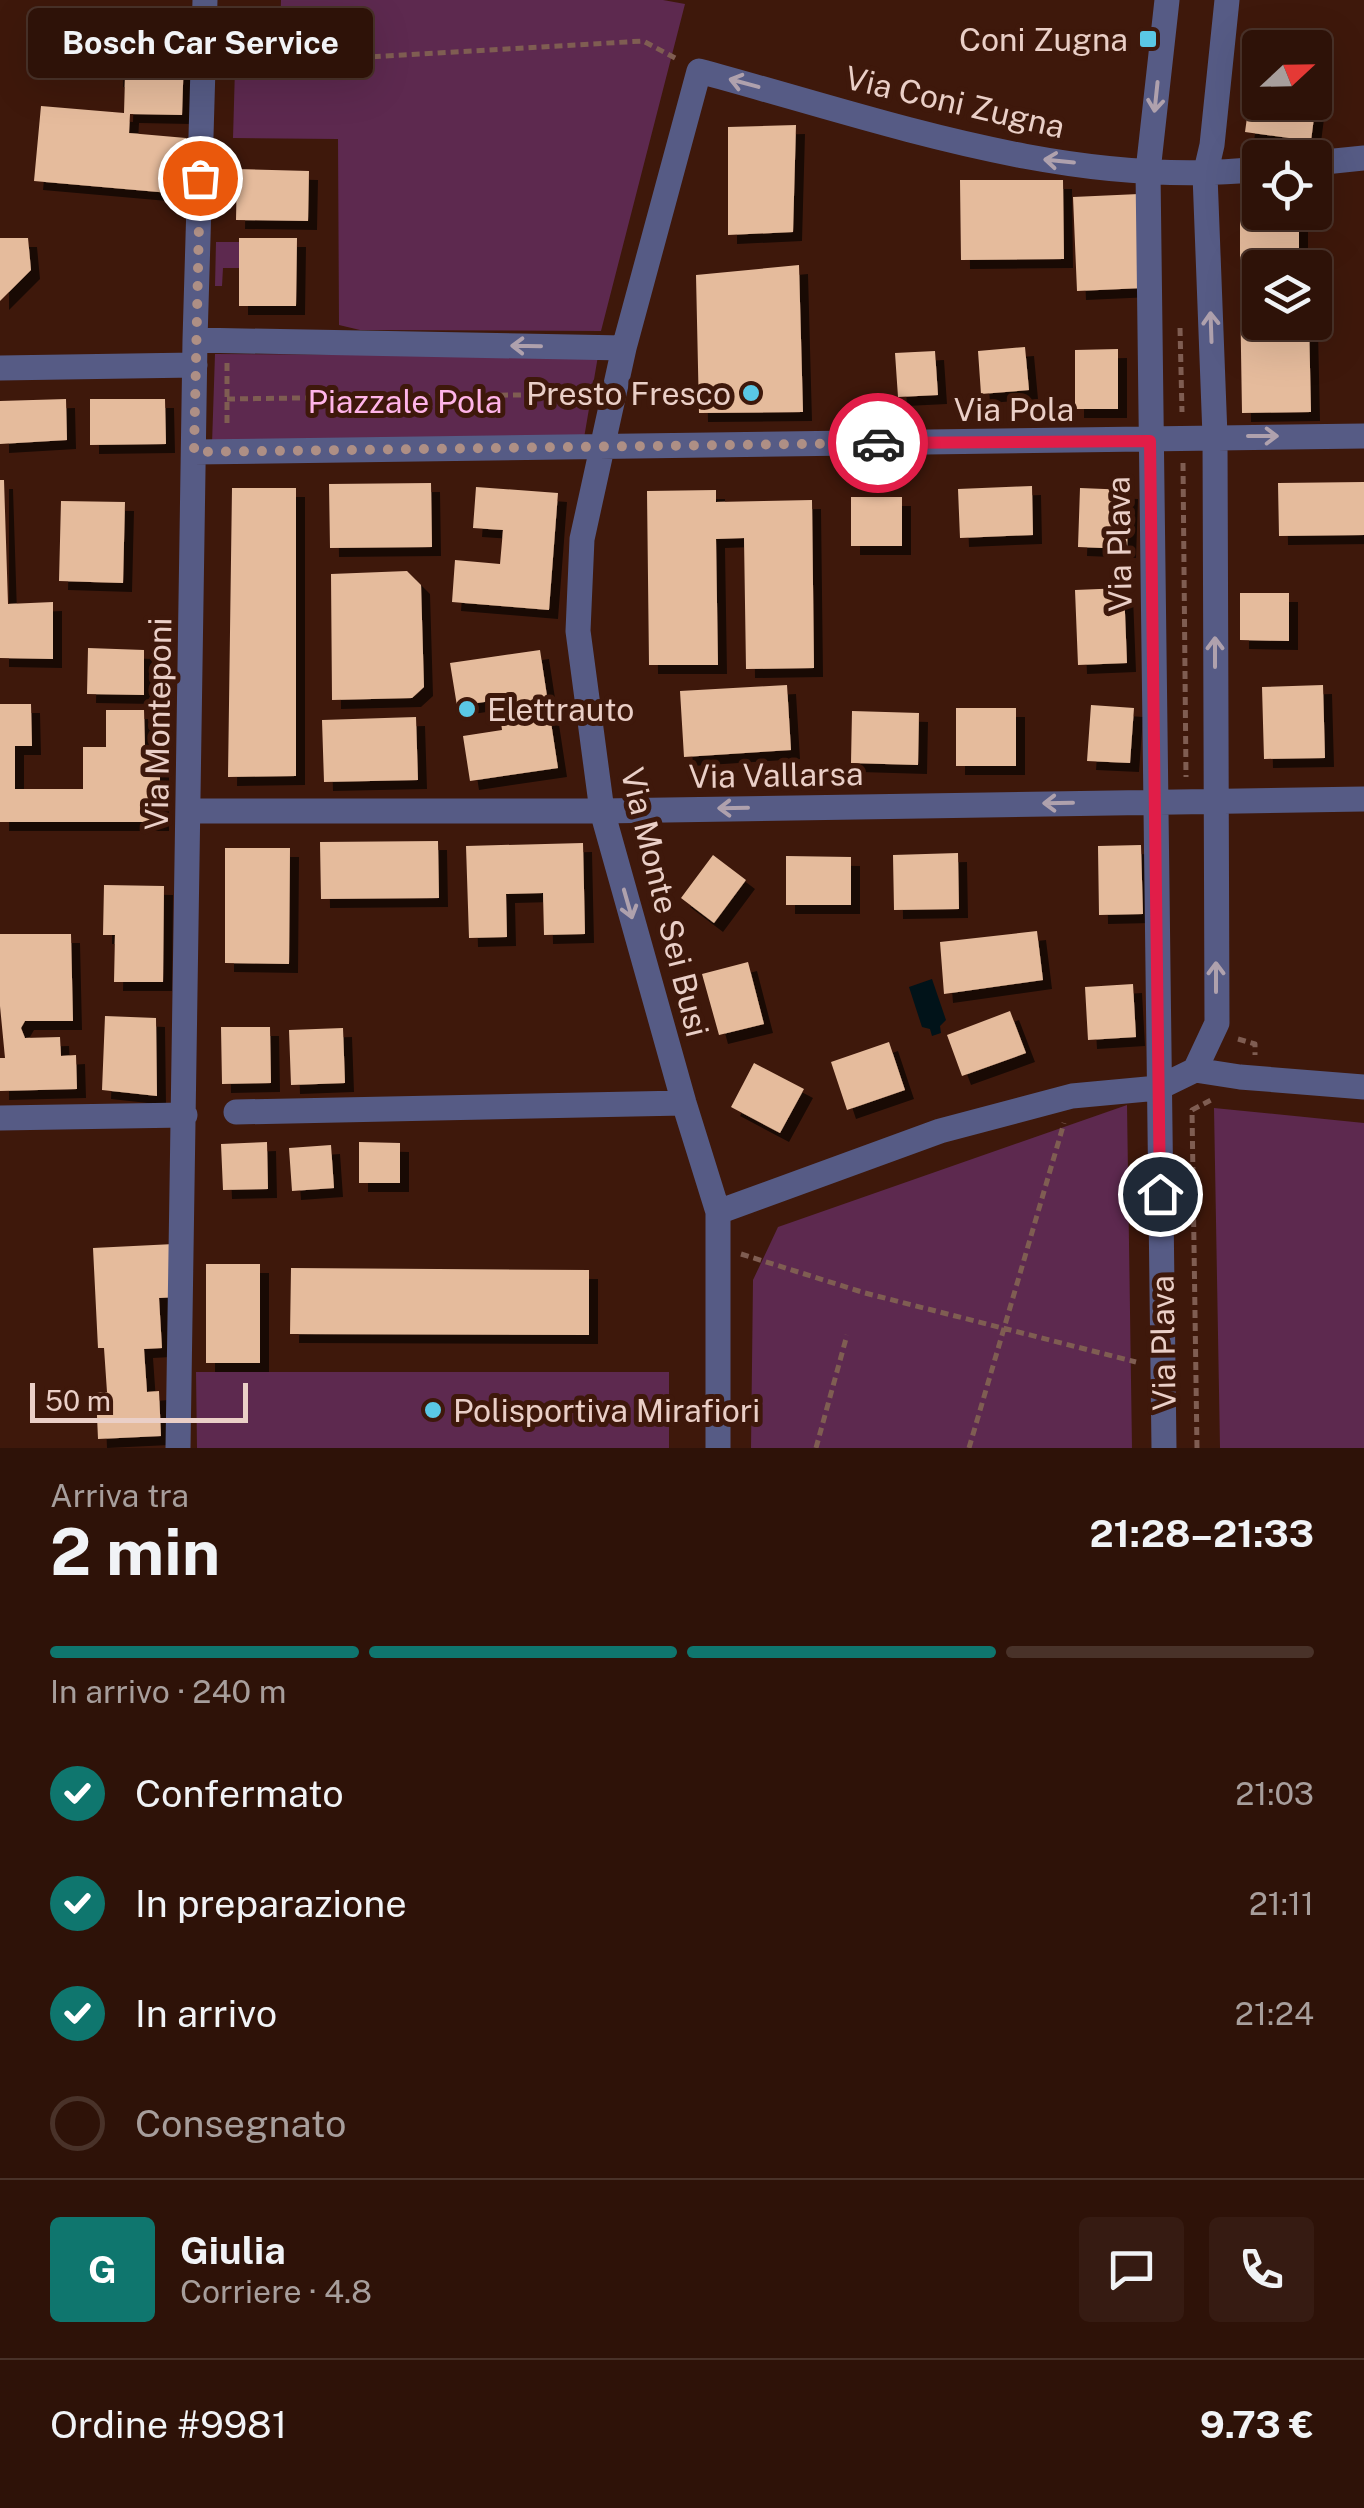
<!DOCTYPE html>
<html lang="it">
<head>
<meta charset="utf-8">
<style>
  :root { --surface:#2e1208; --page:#361b12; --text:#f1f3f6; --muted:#a79e9c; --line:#493229; --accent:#0f766e }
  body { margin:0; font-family:"Public Sans",sans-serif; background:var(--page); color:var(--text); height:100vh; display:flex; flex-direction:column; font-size:38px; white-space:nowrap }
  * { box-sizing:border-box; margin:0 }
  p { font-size:32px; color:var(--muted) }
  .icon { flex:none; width:55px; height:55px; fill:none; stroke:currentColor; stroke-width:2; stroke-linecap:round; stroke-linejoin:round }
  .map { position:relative; height:1448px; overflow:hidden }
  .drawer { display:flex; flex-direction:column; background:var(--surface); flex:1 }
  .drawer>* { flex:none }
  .needle { width:65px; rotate:68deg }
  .tools { position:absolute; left:1242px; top:30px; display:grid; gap:20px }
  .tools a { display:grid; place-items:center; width:90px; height:90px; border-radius:10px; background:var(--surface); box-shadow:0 10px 40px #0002,0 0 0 2px var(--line); font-size:50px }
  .scale { position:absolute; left:30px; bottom:25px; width:218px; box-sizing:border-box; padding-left:10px; border:5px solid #eacfc7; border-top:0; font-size:28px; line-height:35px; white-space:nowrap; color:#eacfc7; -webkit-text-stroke:8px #3e180b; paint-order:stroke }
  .pin { position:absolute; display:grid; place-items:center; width:85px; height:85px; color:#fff; margin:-42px; border:5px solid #fff; border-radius:50%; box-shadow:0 2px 10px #0007 }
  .courier { position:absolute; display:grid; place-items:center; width:100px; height:100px; margin:-50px; border:8px solid #e11d48; border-radius:50%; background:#fff; color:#222; box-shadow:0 2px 12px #0007 }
  .bubble { position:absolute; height:70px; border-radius:10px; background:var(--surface); box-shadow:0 10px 40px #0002,0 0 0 2px var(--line); font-size:32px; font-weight:700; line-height:70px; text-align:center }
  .head em { font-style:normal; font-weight:700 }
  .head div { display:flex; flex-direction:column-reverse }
  .head { display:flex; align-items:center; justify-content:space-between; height:170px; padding:0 50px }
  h1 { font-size:65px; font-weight:700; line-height:75px }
  .bar { display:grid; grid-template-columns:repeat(4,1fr); gap:15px 10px; align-content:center; height:120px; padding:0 50px }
  .bar i { height:12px; border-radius:8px; background:var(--line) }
  .bar .selected { background:var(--accent) }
  .bar p { grid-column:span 4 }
  .line { display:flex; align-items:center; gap:25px; padding:0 50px; border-top:2px solid var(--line) }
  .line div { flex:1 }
  .round { display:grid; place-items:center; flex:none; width:105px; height:105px; border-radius:10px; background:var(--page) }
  ol { padding:0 50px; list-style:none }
  li { display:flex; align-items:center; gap:30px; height:110px }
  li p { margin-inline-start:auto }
  li .icon { padding:10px; border-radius:50%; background:var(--accent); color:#fff; stroke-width:4 }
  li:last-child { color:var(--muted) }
  li i { width:55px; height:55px; border:5px solid var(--line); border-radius:50% }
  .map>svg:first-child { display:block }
  .green { fill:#5d294f }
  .water { fill:#011319 }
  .building { fill:#e5bb9c; filter:url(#shadow) }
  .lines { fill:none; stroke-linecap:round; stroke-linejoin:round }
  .path { stroke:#7f5d52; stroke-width:5; stroke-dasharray:8 5; stroke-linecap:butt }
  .minor { stroke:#565b85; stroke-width:25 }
  .oneway { stroke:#afa1ad }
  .done { stroke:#ae8f85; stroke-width:10; stroke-dasharray:0 18 }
  .route { stroke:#e11d48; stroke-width:12 }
  .poi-dot { fill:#5ac8e5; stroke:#3e180b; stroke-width:4 }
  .labels { text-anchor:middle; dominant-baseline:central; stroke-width:10; stroke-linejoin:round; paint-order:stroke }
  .poi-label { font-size:32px; fill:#eacfc7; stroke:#3e180b; text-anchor:end }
  .street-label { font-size:32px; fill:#eacfc7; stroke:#3e180b }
  .park-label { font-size:32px; fill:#ffb4e8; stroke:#3e180b }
</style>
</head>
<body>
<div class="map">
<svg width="1364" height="1448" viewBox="0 0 1364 1448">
  <defs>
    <filter id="shadow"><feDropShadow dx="9" dy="9" stdDeviation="0" flood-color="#0009"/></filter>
  </defs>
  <rect width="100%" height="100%" fill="#3e180b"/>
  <!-- green -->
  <path class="green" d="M281,0h382l22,4 -84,327 -241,-1 -21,-5 -1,-186 -105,-1 2,-70 44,3z
    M216,242h24l-1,26h-16l-1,18h-7z
    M215,354l383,2 -14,82 -372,6z
    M1127,1105l5,343h-381l2,-168 25,-53z
    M1214,1108l150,15v325h-144z
    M196,1372h473v76h-472z"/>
  <!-- water -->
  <path class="water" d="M932,979l14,41 -6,6 1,7 -9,3 -2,-7 -8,-2 -13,-40z"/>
  <!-- building -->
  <path class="building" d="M116,24l69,2 -3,89 -52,-1 -1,19 57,5 -5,56 -147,-13 7,-75 83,7 1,-35h-11z
    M1259,30l66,9 -8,54 -2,-45h-55v54h56l-5,39 -66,-9z
    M796,125l-3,107 -65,3v-108z
    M237,169l72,2 -1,50 -72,-1z
    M960,180h103l1,79 -103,1z
    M1139,194l4,94 -66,3 -4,-94z
    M1240,206h20v6h39v49l-59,1z
    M0,238h28l3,32 -31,31z
    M239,238h58l-1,68h-57z
    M799,265l4,147 -104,1 -3,-138z
    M1240,289h20v33h49l2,90 -69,1z
    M1025,347l4,43 -48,4 -3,-43z
    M1118,349v60h-43v-59z
    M935,351l3,44 -40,2 -3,-44z
    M66,399l1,41 -67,4v-43z
    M90,399h75l1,45 -76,1z
    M0,480h4l4,124 45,-2v57l-53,-1z
    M1364,482v53l-85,1 -1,-53z
    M431,483l1,64 -102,1 -1,-64z
    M1032,486l1,49 -73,3 -2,-49z
    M476,487l82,6 -9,117 -97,-8 3,-42 45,4 3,-34 -30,-2z
    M232,488h64v288l-68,1z
    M1080,488l49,2 -2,59 -49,-2z
    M716,490v12l96,-2 2,168 -68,1 -2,-131 -28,1 2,126h-69l-2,-174z
    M851,497h51v49h-51z
    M61,501l64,1 -2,81 -64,-2z
    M407,571l14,14 3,102 -12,11 -80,2 -1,-126z
    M1124,588l3,75 -49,2 -3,-75z
    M1240,593h49v48l-49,-1z
    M88,648l56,2v45l-57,-1z
    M540,650l18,118 -88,13 -7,-45 39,-6 -4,-30 -41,6 -7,-43z
    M787,685l4,65 -107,7 -4,-66z
    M1323,685l2,73 -61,1 -2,-72z
    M0,704h31l1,42h-17v43h68v-42h23v-37h38l1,37h15v75h-160z
    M1091,705l43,3 -4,55 -43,-2z
    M956,708h60v58h-60z
    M852,711l67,2 -1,52 -67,-2z
    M416,717l2,63 -94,2 -2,-62z
    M438,841l1,57 -118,1 -1,-57z
    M583,843l2,91 -41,1 -1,-42 -37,1 1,43 -38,1 -3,-92z
    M1141,845l2,69 -44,1 -1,-69z
    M225,848h65l-1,116 -64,-1z
    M958,853l1,56 -65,1 -1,-55z
    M713,855l33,25 -32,43 -33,-25z
    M786,856l65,1v48h-65z
    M104,885l60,1 -1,96h-49l1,-47h-12z
    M1037,931l6,49 -99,14 -4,-52z
    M0,934h71l2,87h-48l-4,7 4,10 35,-1 1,19 15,-1 1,34 -77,2v-33h5l-5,-52z
    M748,962l16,62 -45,11 -17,-61z
    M1133,984l3,53 -48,3 -3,-53z
    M1010,1011l16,42 -64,23 -15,-41z
    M105,1016l51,2 1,78 -55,-6z
    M221,1027h49l1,56 -49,1z
    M343,1028l2,55 -54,2 -2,-55z
    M889,1042l16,48 -58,20 -16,-48z
    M754,1063l50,26 -24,44 -49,-26z
    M267,1142l1,47 -45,1 -2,-46z
    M359,1142l41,1v40h-41z
    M331,1145l3,43 -42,3 -3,-43z
    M174,1244l3,53 -18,1 3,50 -18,1 3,43 12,-1 2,45 -63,3 -2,-46 11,-1 -3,-44h-6l-5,-100z
    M206,1264h54v99h-54z
    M291,1268l298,2v65l-299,-1z"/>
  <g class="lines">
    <!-- path -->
    <path class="path" d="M230,65l413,-24 36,19
      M1180,328l2,84
      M227,363v64
      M227,399l358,-5
      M1183,463l3,314
      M1238,1039l17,5v11
      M741,1254l124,39 271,69
      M816,1448l31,-113
      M969,1448l95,-325
      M1197,1448l-5,-338 21,-11"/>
    <!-- minor -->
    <path class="minor" d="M1315,163l49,-5
      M195,340l429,8
      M0,368l195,-3
      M194,452l1170,-16
      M189,811h413l762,-12
      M1195,1070l45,7 124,10
      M236,1112l448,-9
      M0,1118l185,-3
      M718,1212l222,-81 132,-35 86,-8 37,-18 22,-47 -2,-587 -10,-261 7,-30 15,-145
      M178,1448l17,-1108 10,-340
      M718,1448v-236l-34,-109 -82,-292 -24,-180 4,-92 42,-191 75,-277c182,49 371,119 561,98
      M1164,1448l-16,-1277 19,-171"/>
  </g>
  <!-- one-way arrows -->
  <defs><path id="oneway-shaft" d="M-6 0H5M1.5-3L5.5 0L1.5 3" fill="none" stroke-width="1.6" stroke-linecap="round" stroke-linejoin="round" transform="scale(2.5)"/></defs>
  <g class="oneway">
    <use href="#oneway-shaft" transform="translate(744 83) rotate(-165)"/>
    <use href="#oneway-shaft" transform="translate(1156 97) rotate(96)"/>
    <use href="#oneway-shaft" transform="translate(1059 161) rotate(-174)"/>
    <use href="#oneway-shaft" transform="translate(1211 327) rotate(-92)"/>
    <use href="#oneway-shaft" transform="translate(526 346) rotate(-179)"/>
    <use href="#oneway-shaft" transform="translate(1263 436)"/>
    <use href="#oneway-shaft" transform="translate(1215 652) rotate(-90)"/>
    <use href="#oneway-shaft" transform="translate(1058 803) rotate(179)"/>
    <use href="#oneway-shaft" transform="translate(733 808) rotate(179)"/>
    <use href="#oneway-shaft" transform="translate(628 904) rotate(74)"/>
    <use href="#oneway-shaft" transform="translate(1216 977) rotate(-90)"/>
  </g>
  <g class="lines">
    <!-- done -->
    <path class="done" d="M200,178l-6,274 684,-9"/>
    <!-- route -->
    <path class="route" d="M878,443l272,-2 10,753"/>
  </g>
  <!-- markers -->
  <g class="poi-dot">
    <rect x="1138" y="29" width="20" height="20" rx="5"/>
    <circle cx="751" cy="393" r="10"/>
    <circle cx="467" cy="709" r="10"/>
    <circle cx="433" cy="1410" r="10"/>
  </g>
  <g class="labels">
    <!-- poi labels -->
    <g class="poi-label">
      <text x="1128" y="39">Coni Zugna</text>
      <text x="731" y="393">Presto Fresco</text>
      <text x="487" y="709" text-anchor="start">Elettrauto</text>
      <text x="453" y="1410" text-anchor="start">Polisportiva Mirafiori</text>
    </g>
    <!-- street labels -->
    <g class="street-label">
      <text transform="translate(955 102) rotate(13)">Via Coni Zugna</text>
      <text x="1014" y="409">Via Pola</text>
      <text transform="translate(1119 544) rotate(-91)">Via Plava</text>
      <text transform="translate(158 724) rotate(-89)">Via Monteponi</text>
      <text transform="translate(776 775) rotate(-1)">Via Vallarsa</text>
      <text transform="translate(665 902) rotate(76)">Via Monte Sei Busi</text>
      <text transform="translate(1163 1343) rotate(-91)">Via Plava</text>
    </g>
    <!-- park labels -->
    <g class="park-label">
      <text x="405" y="401">Piazzale Pola</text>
    </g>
  </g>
</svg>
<div class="tools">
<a><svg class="needle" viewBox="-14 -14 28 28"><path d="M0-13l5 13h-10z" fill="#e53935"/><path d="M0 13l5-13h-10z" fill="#a79e9c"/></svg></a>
<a><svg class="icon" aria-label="locate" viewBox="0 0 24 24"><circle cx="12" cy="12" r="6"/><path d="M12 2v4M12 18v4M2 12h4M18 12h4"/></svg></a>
<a><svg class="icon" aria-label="layers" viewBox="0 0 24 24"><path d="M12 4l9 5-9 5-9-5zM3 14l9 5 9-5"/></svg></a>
</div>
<div class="scale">50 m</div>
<div class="pin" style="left:200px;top:178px;background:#ea580c"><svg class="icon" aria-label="bag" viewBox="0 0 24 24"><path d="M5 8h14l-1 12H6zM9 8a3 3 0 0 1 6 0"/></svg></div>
<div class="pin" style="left:1160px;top:1194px;background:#1f2937"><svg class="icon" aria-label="home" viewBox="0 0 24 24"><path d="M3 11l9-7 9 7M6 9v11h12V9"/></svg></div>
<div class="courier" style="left:878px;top:443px"><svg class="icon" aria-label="car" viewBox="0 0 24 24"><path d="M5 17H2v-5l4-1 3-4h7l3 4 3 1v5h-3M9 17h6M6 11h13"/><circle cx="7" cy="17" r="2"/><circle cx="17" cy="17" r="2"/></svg></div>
<div class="bubble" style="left:28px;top:8px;width:345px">Bosch Car Service</div>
</div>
<section class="drawer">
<div class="head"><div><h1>2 min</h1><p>Arriva tra</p></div><em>21:28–21:33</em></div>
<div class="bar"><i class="selected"></i><i class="selected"></i><i class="selected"></i><i></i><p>In arrivo · 240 m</p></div>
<ol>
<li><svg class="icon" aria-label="check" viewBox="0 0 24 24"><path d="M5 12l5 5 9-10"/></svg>Confermato<p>21:03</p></li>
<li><svg class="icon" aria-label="check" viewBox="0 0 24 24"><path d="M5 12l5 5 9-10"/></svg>In preparazione<p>21:11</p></li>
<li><svg class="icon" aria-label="check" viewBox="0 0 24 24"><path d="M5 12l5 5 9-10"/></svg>In arrivo<p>21:24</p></li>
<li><i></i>Consegnato</li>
</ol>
<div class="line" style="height:180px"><b class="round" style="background:var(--accent);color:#fff">G</b><div><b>Giulia</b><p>Corriere · 4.8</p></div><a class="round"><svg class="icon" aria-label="chat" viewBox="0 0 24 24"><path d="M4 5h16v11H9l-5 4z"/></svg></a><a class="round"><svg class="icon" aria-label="phone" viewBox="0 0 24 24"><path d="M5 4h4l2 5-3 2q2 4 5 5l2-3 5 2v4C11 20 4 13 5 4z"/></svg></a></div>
<div class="line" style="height:130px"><div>Ordine #9981</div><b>9.73 €</b></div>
</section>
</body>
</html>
